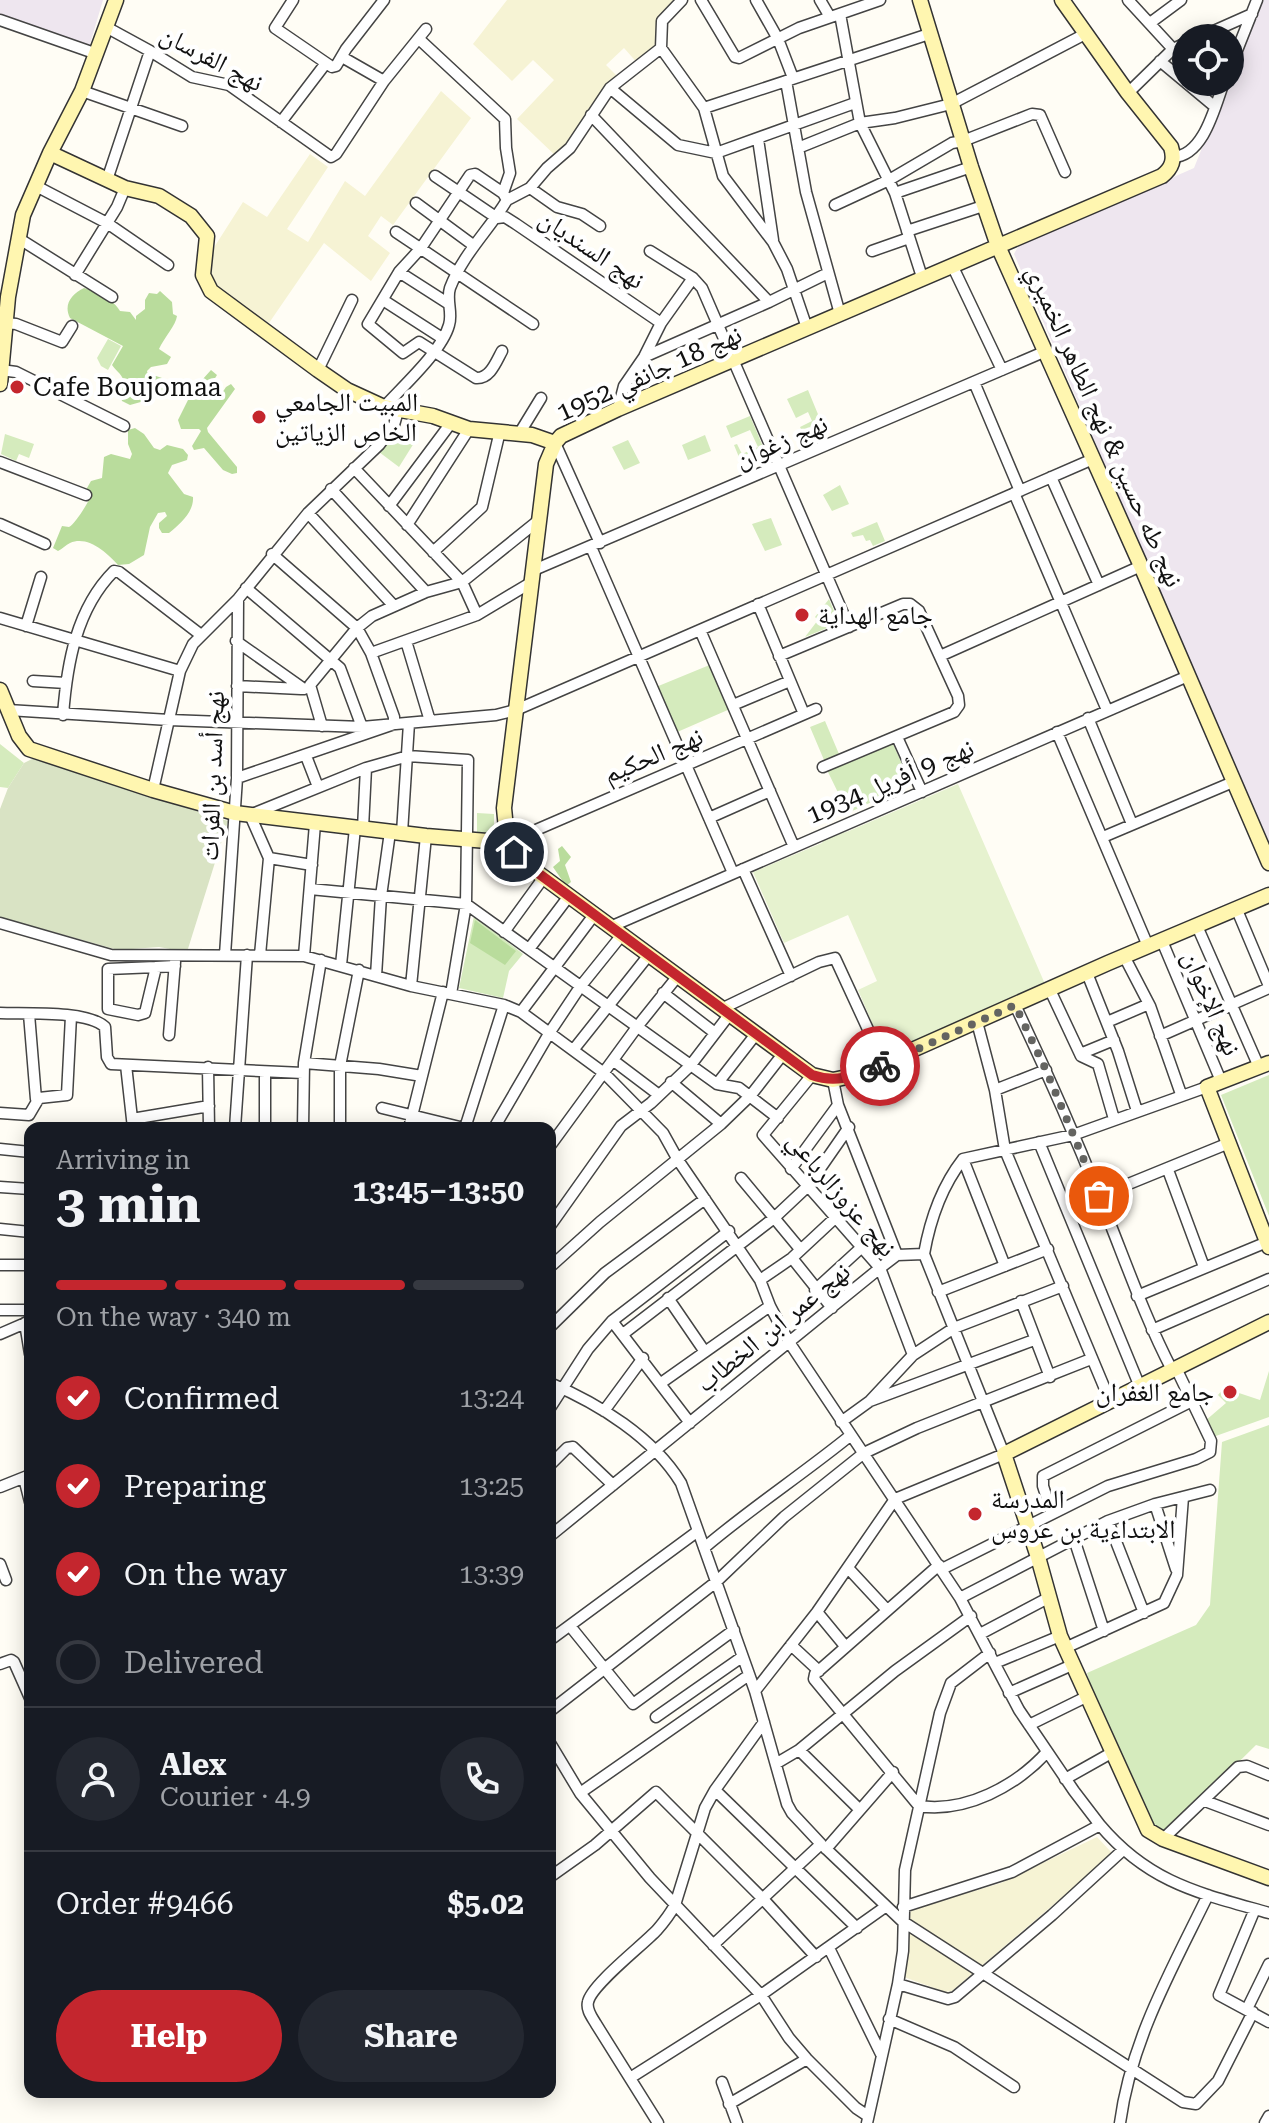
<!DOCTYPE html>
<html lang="en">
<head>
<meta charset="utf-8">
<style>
  :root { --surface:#171b24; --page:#242831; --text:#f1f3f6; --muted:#9ea1a6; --line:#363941; --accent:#c4262e }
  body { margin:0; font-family:"Roboto Serif","Noto Naskh Arabic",serif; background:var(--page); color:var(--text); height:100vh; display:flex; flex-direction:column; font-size:30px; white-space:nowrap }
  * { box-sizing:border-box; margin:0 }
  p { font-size:26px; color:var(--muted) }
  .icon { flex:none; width:44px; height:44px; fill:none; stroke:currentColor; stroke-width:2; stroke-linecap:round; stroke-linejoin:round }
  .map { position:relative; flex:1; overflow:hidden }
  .sheet { position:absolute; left:24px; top:1122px; width:532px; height:976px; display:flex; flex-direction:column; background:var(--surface); border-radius:16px; box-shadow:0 4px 20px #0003 }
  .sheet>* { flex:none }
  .buttons { position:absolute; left:1172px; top:24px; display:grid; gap:16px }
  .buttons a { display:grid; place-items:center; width:72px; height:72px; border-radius:50%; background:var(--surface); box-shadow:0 4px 20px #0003; font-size:40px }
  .pin { position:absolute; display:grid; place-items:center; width:68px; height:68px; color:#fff; margin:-34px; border:4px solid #fff; border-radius:50%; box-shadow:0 2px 8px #0007 }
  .courier { position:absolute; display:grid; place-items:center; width:80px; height:80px; margin:-40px; border:6px solid #c4262e; border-radius:50%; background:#fff; color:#222; box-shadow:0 2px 10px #0007 }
  .headline em { font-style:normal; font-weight:700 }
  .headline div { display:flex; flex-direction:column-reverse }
  .headline { display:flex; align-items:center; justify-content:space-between; height:136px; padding:0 32px }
  h1 { font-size:52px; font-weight:700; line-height:60px }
  .bar { display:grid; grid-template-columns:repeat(4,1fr); gap:12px 8px; align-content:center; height:96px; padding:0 32px }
  .bar i { height:10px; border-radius:6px; background:var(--line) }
  .bar .active { background:var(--accent) }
  .bar p { grid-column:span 4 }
  .line { display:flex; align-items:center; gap:20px; padding:0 32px; border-top:2px solid var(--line) }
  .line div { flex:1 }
  .round { display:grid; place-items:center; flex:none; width:84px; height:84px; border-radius:42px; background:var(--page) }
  ol { padding:0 32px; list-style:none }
  li { display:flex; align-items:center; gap:24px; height:88px }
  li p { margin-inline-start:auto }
  li .icon { padding:8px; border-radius:50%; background:var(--accent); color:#fff; stroke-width:4 }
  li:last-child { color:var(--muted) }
  li i { width:44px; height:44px; border:4px solid var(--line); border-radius:50% }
  .cta { display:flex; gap:16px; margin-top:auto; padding:16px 32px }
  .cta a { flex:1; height:92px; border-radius:48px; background:var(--accent); color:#fff; font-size:32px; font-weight:700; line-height:92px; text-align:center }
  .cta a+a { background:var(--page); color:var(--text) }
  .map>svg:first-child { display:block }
  .industrial { fill:#eee6ef }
  .farmland { fill:#f6f3d4 }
  .green { fill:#d5ebbd }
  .forest { fill:#b9dc9c }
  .cemetery { fill:#d9e3c4 }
  .pitch { fill:#e6f2cf }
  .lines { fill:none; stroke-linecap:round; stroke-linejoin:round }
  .street-casing { stroke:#444; stroke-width:13 }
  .secondary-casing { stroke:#333; stroke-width:17 }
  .street { stroke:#fff; stroke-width:10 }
  .secondary { stroke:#fff6b0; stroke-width:14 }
  .done { stroke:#646461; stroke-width:8; stroke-dasharray:0 14.4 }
  .route { stroke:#c4262e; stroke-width:10 }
  .poi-dot { fill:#c4262e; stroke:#fff; stroke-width:3 }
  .labels { text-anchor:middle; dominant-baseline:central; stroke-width:8; stroke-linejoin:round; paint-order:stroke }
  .street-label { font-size:26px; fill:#111; stroke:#fff }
  .poi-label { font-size:26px; fill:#111; stroke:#fff; text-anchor:start }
</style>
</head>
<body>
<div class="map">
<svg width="1269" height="2123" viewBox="0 0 1269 2123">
  <rect width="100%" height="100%" fill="#fffdf5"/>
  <!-- industrial -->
  <path class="industrial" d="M0,0h103l-16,54 -87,-29z
    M1261,0h8v845l-255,-591 5,-9 175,-77z"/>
  <!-- farmland -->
  <path class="farmland" d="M507,0h174l-23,20 1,27 -19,19 -16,-18 -18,17 16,16 -64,77 -41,-39 37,-39 -21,-20 -21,21 -39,-37z
    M441,91l30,27 -78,107 -12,-9 -13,20 22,17 -19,28 -47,-38 -55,80 -55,-35 -4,-7v-10l3,-22 30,-47 24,15 43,-63 18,13 -41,62 21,13 37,-61 20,15z
    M1097,1837l16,17 -161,137 -7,1 -41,-15 5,-29v-34l4,-5 88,-26z"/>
  <!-- green -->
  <path class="green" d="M108,339l13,7 -13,24 -7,-4 -4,-8z
    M808,390l14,34 -12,7 1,3 -7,1 -4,-8 12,-6 -4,-9 -12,6 -9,-19z
    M750,416l14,33 -23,13 -7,-17 3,-1 5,10 16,-7 -8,-17 -19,8 -5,-12z
    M396,431l18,12 -15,24 -20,-15z
    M5,434l29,10 -5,14 -10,-4 -3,7 -15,-7z
    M705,435l6,16 -23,9 -6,-15z
    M628,440l12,23 -16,7 -12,-23z
    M840,485l9,19 -17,7 -9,-16z
    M771,518l11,27 -17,6 -13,-27z
    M877,522l8,19 -12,5 -3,-6 -4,1 -3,-6 -10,2 -2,-4z
    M829,599l9,22 -1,3 -32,13 13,-17 -3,-3z
    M712,664l18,45 -55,24 -19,-46z
    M825,721l14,33 -15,6 -14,-33z
    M892,742l18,39 -5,5 -17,-1 -8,6 -2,8 -30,14 -21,-43z
    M0,744l24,19 -16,25 -8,-1z
    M477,813l17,1v20l-17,3z
    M474,916l49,38 -14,17 -6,27 -44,-10z
    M1269,1075v141l-48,-121z
    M1269,1371v46l-56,20 -8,-16 21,-18 -8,-8 6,-7 36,12z
    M1269,1425v324l-13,-4 -89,88 -14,-8 -59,-128 -7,-24 109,-48 14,-20 12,-163z"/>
  <!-- forest -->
  <path class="forest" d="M84,288c13,3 30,12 36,23l10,1 6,8v-4l9,-7v-9l4,-7 8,1 3,-3 12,11 1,12 4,2c-1,9 -13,22 -18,33l12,8 -4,7 -16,3 -4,4 2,8 7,-3 6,2 6,8 -6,10 -32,9 -8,-4 -2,-7c8,-18 0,-18 -8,-29l11,-19 -53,-28c-7,-14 2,-24 14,-30z
    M211,370l6,5 -5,8 1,3h4l2,6 3,1 4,-6 5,-3 4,5 -28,39 1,4 29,35v6l-5,1 -9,-4 -19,-22 -10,2 -2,-4 9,-15 -2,-2h-18l-3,-9 15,-30z
    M135,428l9,6 10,14 6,2 7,-5 16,4 5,6 -1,5 -15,5 -4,8 16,21 9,3c1,15 -13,27 -24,36h-7l-3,-5v-5l8,-7 -2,-4 -7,1 -8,14 -6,28 -15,9 -11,1c-11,-12 -30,-30 -48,-22 -4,2 -8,6 -12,8l-5,-3 9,-22 7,1c6,-3 16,-20 20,-27l-2,-12 4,-7 11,-3 2,-21 7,-3 19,5 2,-5 -4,-10v-14z
    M562,846l9,11 -6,8 6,17 -5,4 -13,-19 7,-6 -2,-12z
    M475,920l41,31 -11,14 -35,-22z"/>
  <!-- cemetery -->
  <path class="cemetery" d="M34,758l194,63 -41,131 -28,-5 -41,3 -118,-33v-108l8,-21 16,-25z"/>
  <!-- pitch -->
  <path class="pitch" d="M958,784l87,200 -160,69 -27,-63 19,-9 -29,-66 -64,28 -31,-71 69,-29 2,-4 25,-8z"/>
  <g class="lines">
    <!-- street casing -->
    <g class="street-casing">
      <path id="street" d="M293,0l-18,28 57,39 4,-1 10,-17 38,-49
        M701,0l34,57 4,1 60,-30 81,-28
        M756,0l22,39 15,39
        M820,0l10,17
        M1128,0l45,49
        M840,14l20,109 35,70 27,84
        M0,20l97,34
        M1150,23l31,-23
        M106,27l44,24 42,26 37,8 102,72 5,-3 48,-73 42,-52
        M1198,38l54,-24
        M661,48l43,60 19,68 50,66 14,27 20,59
        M342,57l42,24
        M1160,61l54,45
        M1230,68l27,-68
        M786,81l20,111 34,122
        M610,88l68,57 38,8 139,-50
        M82,91l100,35
        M1128,93l45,-44 13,-6
        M704,108l225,-74
        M591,115l178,187 -125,55
        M281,122l45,-59
        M758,139l15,101
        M798,148l62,-25 35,-5 56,-14 136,-71
        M1173,157c31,-1 42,-51 51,-75
        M435,176l62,42 8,-1 11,7 145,99
        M107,180l43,-129
        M36,186l71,37 61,42
        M530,188l27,19 25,7 18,12
        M895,193l76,-26
        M507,200l23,-12 17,-20 23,-20 40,-60 51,-40 1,-27 20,-21
        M416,203l57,42
        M835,205l54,-25 63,-37 11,-2 69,-27 8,1 25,57
        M907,231l76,-25
        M396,232l137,92
        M18,238l94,59
        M650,251l43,27 9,10 147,339
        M872,251l37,-13
        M952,265l50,105
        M399,272l50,32
        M75,275l42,-68 8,-19
        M383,300l59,38
        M769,302l59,-29
        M5,323l11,1 46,18 10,-16
        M502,351c-6,11 -12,28 -26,27l-57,-36 -16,11 -35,-29 31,-52 22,-24 49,-73 5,-1 28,19
        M1,370l15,2 108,54
        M318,370l34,-70
        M974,382l46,109
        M384,407c19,-21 58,-56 65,-82 4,-12 -3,-25 1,-37 13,-34 39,-58 57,-88l-4,-7 7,-20 -4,-25 -1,-29 -86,-80
        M618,409l6,-23 20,-29 17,-34 32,-45
        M519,434l22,-36
        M555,443l45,100
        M0,462l86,33
        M354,468l108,114 15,33 -106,38
        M1051,477l48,108
        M331,489l95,103
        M1014,493l93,217
        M389,506l62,-83
        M308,513l85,92
        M0,524l45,20
        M407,525l62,-96
        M591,547l142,326
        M433,552l49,-45 18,-76
        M534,570l512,-219
        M246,588l94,80 22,59
        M758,604l46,110
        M477,615l55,-33
        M0,618l180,53
        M26,626l15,-49
        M700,630l94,217
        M236,641l68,48
        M406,641l24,80
        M779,656l124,-52h7l9,7 39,85 1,9 -5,7 -131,55
        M940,656l201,-90
        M33,681l33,2
        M237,686l64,3
        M733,705l57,-24
        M8,710l161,10 193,7 134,-12 20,-5 577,-251
        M63,715c4,-51 13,-106 51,-144l5,1 82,63
        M1088,718l44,106
        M322,726l-12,-41 47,-57 15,-12 54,-24 36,-10 77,-62
        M1057,732l91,214
        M897,737l25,55
        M306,756l12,31
        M237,778l157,-54v-7l-23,-64 -14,-25 -85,-74
        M153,790l27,-119 13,-27 45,-45 70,-86 71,-68 15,-20 4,-14
        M709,818l61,-27
        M363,828l3,-60
        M402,833l7,-110
        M1103,837l130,-55
        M507,839l22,-6 287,-124
        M312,865l-43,-7 -19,-43 116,-47 42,-12 60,4 -2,144 -15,90
        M743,869l48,107
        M310,889l156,15 251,180 22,4 39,30
        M1237,910l32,76
        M0,923l111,32 193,1 107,30 93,19 17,7 83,61 59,60 15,27 82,120 10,26 19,36 171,256 59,112 55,81 26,34 -88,47 -109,35
        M1197,926l62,141
        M610,927l578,-251
        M504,932l40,-55
        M1162,941l59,140
        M529,949l40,-53
        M225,955l12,-177 1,-179
        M260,955l9,-97
        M304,956l11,-132
        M1124,956l26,50 31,88
        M341,965l14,-137
        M156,967l-48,2v40l30,6 7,-2 11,-46 19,-1
        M1087,973l31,78 19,60
        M376,976l5,-80 9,-64
        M411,986l15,-150
        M1050,990l31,66 17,8 16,55
        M663,993l52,40
        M1015,1005c30,63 58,126 84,191 24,58 44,118 73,174
        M721,1009l98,-47 16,-4 49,106
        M521,1012l73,-97
        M0,1013c25,1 87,-3 105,14l2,30 4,7 192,9
        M29,1014l7,85
        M977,1022l18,68 10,60 105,251
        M1107,1022l42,-18
        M169,1035l6,-73
        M1160,1036l109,-48
        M574,1049l74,-93
        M1080,1054l34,-14
        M614,1061l45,34
        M304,1063l75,6 43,7
        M126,1065l7,63
        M208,1067l1,61
        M812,1075l-49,60 117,133 33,87
        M833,1080l5,25 59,150
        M671,1082l50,42
        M717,1084l39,-50
        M995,1090l51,-20
        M382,1108l82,20
        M0,1113l29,2 10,-17 28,-3 4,-79
        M132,1119l77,-13
        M235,1128l12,-173
        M265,1128v-56
        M303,1128l1,-65 17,-103
        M340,1128v-62l19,-96
        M409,1128l34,-136
        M465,1128l39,-123
        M494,1128l56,-96 30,-45 41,-51
        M1039,1142l101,245
        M550,1146l87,-119 40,-50
        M0,1149l30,3
        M963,1159l42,107
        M791,1169l47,-64
        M1168,1170l36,97
        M741,1178l59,71
        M0,1187l30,2
        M1099,1196l130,-53
        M550,1226l71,-100 30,-23 39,-37 39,-51
        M0,1229l30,3
        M792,1258l40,50
        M0,1265h30
        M550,1267l50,-45 121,-98 30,-29 32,-41
        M760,1280l32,-22 43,-40
        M815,1290l47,-43
        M938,1292l110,-43
        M1137,1296l130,-54
        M668,1298l37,54
        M1021,1301l29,76
        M0,1310h30
        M612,1321l78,102
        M25,1323l5,31
        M550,1327l55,-54 100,-74
        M1152,1330l117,-51
        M0,1334l30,-13
        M623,1334l151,-116 34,-32 41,-59
        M550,1383c49,21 103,54 131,100l74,208 32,113 5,9 29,31 81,77 281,181 13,2 22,-23 35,-69
        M661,1383l109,-77
        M870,1401l43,-46 41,-27 109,-42
        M550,1408l38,-59 24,-28 117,-90
        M604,1411l39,-53
        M841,1422l29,-21 164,-61
        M550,1465l17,-17 6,-1 40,38
        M24,1478l6,24
        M0,1487l30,-12
        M1155,1504l21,65
        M1052,1514l-9,-28v-10l149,-75
        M1108,1521l36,92
        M550,1536l330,-268 17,-13 27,-1
        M1074,1539l30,92
        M704,1548c47,-40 99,-74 147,-113
        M0,1564l6,16
        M939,1565l-124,109 -1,5 105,127c47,7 97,-20 128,-54
        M848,1568l39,42
        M942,1569l166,-83 88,-27 14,-7 1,-11 -35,-73
        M960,1598l148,-77 47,-17 55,-14
        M817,1612l28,34
        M570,1626l63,78 101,-74
        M980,1634l68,-36
        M550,1640l148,-109
        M791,1645l28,26
        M1065,1648l99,-45 13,-28 6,-78
        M995,1663l65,-27
        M0,1664l11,-4 3,2 16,36
        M755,1691l62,-79 78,-113 109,-45 -80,-200c6,-34 18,-68 39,-95l110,-24 134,-48
        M1009,1693l63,-28
        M550,1711l166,-129 68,-65 80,-64 53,-25 174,-69
        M656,1717l86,-60
        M1029,1725l59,-29
        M550,1743l30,50 70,85 111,117 28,43 18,21 49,49 12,8
        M799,1750l61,60
        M777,1763l22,-13 96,-79 76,-55
        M1065,1779l48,-27
        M715,1790l142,138
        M580,1793l169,-118
        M1205,1801l64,24
        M1100,1825c49,58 99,68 169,88
        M1163,1839l75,-72 9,-1 22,9
        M826,1849l67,-77
        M550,1877l45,-32 61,-53 108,108 52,57
        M1255,1909l-36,86 50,27
        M713,1945l108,-101
        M829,1948l52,106
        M898,1984l50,15 7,-2 97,-82 71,-65
        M1247,2009l22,-45
        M889,2019l65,28 60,40
        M630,2078l131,-83 124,-88
        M722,2082l15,41
        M729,2104l78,-45
        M658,2123l-62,-99c-4,-7 -10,-14 -8,-22 3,-17 55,-57 69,-72 7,-8 13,-16 18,-25l30,-97 10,-18 49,-68
        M867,2123l31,-139 5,-33 2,-81 35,-157 11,-30 39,-30
        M1120,2123c11,-83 52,-154 88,-228
        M1265,2123l4,-7"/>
    </g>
    <!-- secondary casing -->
    <g class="secondary-casing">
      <path id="secondary" d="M920,0l51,167 27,79 143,320 128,297
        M1062,0l66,93 43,54c4,13 1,21 -9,29l-544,233 -57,27 -6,7 -9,21 -42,344 3,31 16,23 289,213 21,5 23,-5 252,-112 161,-68
        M50,153l75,35 34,8 32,20 16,20 -4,39 8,16 107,79 29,20 37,17 49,9 36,13 63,6 23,8
        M0,384l8,-87 15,-82 27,-62 32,-62 34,-91
        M0,690l19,46 10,13 124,41 82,23 191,23 61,5 20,-2
        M1269,1063l-62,24 62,160
        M1269,1322l-265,132 34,103 22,79 88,194 15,9 106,39"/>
    </g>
    <!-- street -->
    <use href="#street" class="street"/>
    <!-- secondary -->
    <use href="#secondary" class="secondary"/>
  </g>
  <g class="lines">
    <!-- done -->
    <path class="done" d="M880,1066l135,-61 31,65 53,126"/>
    <!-- route -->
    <path class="route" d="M514,852l9,10 289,213c25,9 44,0 68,-9"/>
  </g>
  <!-- markers -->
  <g class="poi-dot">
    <circle cx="17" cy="387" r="8"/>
    <circle cx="259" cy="417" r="8"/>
    <circle cx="802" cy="615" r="8"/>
    <circle cx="1230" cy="1392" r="8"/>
    <circle cx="975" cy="1514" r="8"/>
  </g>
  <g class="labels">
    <!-- street labels -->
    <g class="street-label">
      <text transform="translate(212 58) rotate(28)">نهج الفرسان</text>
      <text transform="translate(592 249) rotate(34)">نهج السنديان</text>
      <text transform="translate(649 373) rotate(-24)">نهج 18 جانفي 1952</text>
      <text transform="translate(1105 426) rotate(66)">نهج طه حسين &amp; نهج الطاهر الخميري</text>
      <text transform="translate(781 441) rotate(-23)">نهج زغوان</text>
      <text transform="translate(653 755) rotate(-23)">نهج الحكيم</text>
      <text transform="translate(212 776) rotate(-88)">نهج أسد بن الفرات</text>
      <text transform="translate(890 781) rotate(-23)">نهج 9 أفريل 1934</text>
      <text transform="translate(1212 1003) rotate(67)">نهج الإخوان</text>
      <text transform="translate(842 1194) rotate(50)">نهج عزوزالرباعي</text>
      <text transform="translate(773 1327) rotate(-39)">نهج عمر ابن الخطاب</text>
    </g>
    <!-- poi labels -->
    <g class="poi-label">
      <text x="33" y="387">Cafe Boujomaa</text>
      <text x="275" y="402">المبيت الجامعي<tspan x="275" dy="30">الخاص الزياتين</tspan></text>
      <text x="818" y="615">جامع الهداية</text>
      <text x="1214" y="1392" text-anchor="end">جامع الغفران</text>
      <text x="991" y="1499">المدرسة<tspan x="991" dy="30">الابتداءية بن عروس</tspan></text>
    </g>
  </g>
</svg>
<div class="buttons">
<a><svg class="icon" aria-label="locate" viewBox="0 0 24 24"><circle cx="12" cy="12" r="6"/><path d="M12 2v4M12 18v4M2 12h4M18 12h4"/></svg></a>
</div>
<div class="pin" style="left:1099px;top:1196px;background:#ea580c"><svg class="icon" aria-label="bag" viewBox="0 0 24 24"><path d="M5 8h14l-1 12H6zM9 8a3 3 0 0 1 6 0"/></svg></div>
<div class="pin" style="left:514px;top:852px;background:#1f2937"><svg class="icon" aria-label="home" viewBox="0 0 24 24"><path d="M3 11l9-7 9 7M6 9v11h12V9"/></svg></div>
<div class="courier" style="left:880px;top:1066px"><svg class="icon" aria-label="bike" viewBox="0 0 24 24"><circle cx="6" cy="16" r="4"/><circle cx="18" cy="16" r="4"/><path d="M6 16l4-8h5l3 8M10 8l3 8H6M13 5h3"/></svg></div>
<section class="sheet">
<div class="headline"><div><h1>3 min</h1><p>Arriving in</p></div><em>13:45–13:50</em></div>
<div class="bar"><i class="active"></i><i class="active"></i><i class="active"></i><i></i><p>On the way · 340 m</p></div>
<ol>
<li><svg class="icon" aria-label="check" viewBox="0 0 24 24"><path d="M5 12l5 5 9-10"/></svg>Confirmed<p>13:24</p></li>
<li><svg class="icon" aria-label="check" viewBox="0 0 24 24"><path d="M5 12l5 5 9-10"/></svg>Preparing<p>13:25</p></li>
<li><svg class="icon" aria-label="check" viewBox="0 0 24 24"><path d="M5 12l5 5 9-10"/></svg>On the way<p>13:39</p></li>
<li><i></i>Delivered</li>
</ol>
<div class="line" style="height:144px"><a class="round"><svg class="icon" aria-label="person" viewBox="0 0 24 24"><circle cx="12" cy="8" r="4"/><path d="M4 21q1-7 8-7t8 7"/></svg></a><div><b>Alex</b><p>Courier · 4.9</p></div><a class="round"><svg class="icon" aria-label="phone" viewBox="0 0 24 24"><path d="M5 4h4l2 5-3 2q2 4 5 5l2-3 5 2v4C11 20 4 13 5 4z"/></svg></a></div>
<div class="line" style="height:104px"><div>Order #9466</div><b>$5.02</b></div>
<div class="cta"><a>Help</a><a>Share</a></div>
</section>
</div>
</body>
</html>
